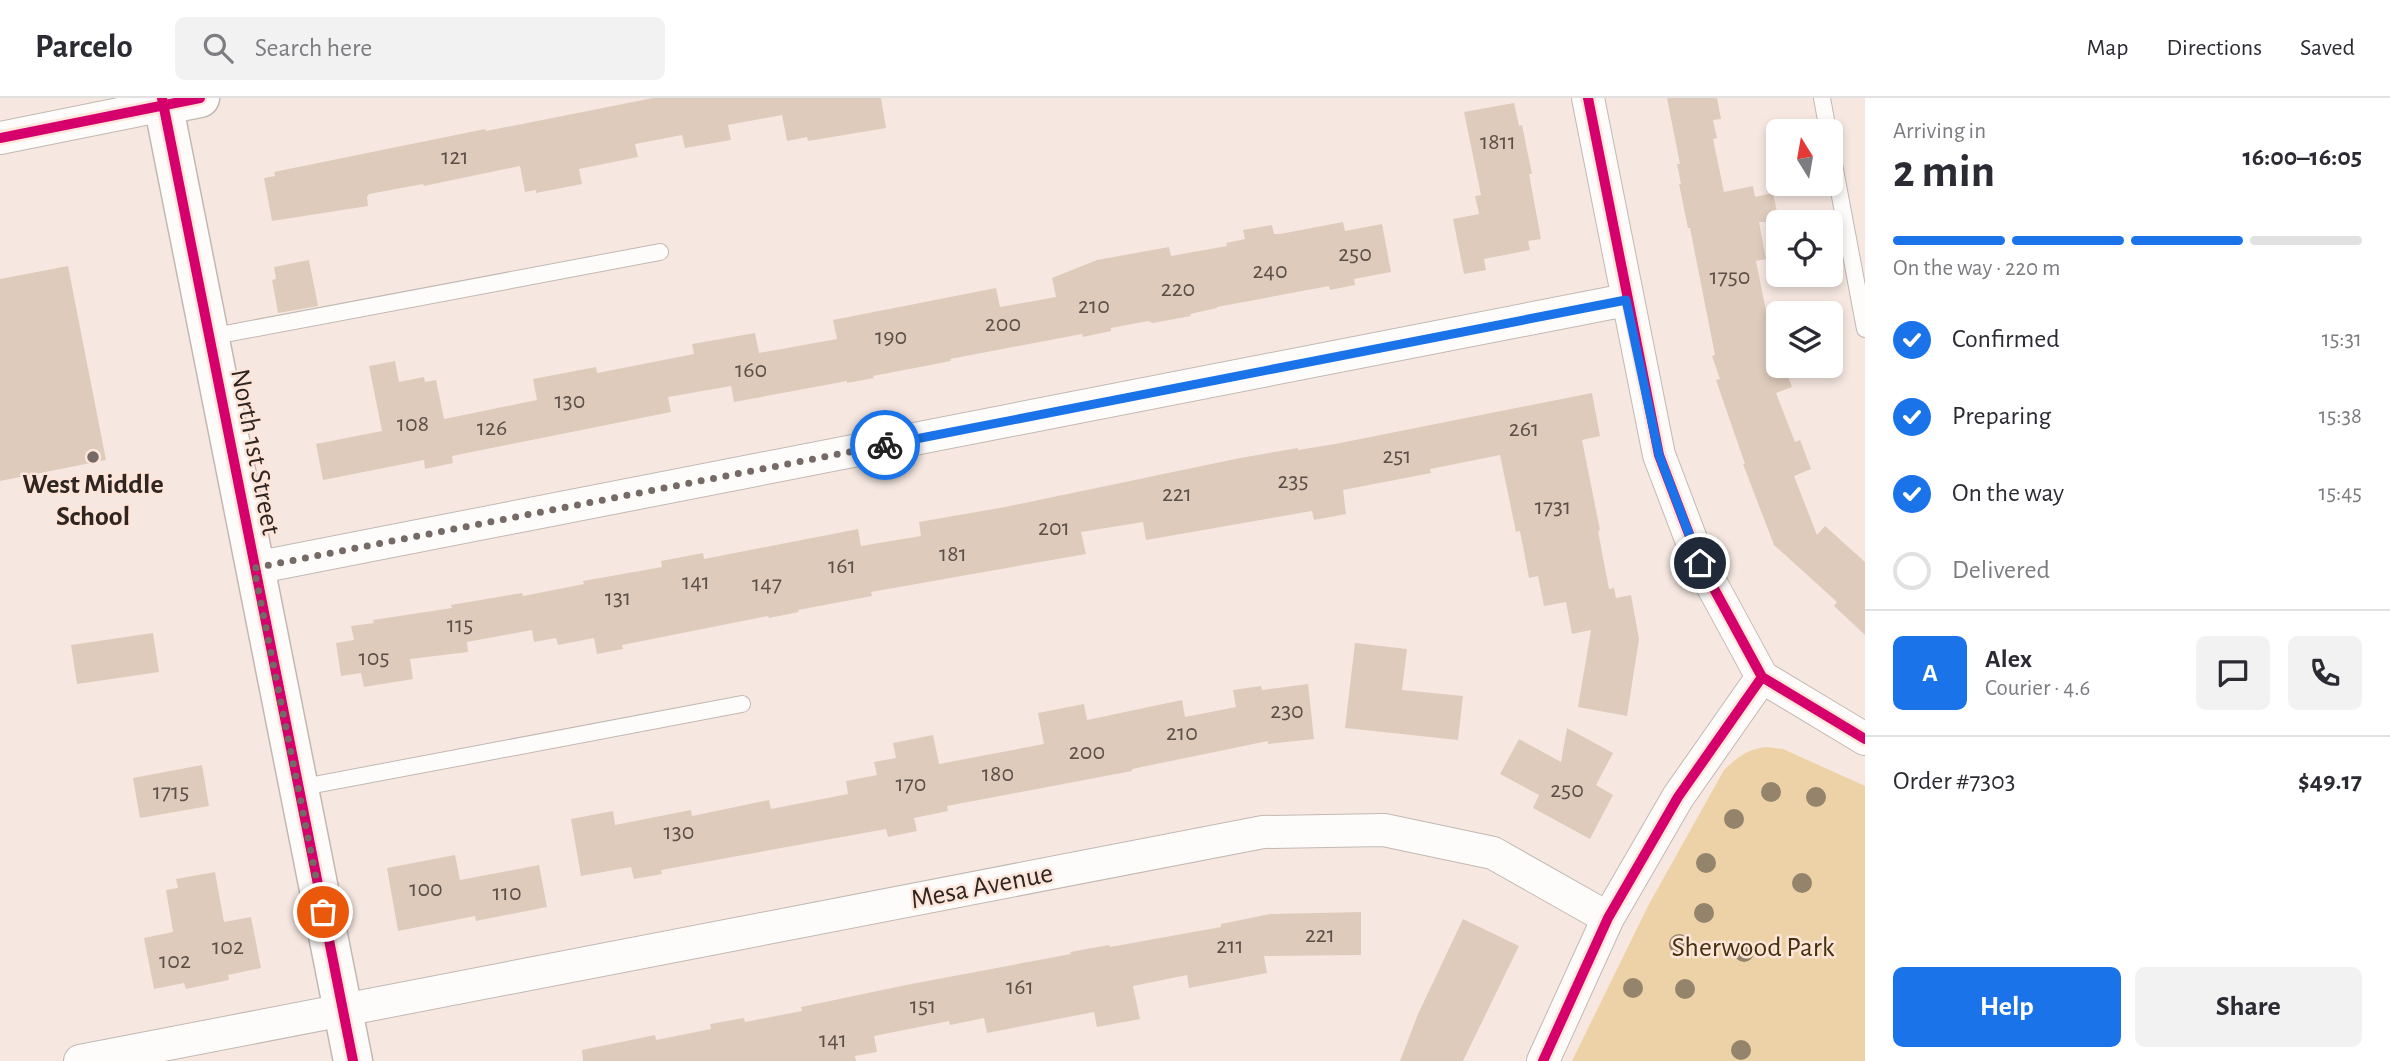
<!DOCTYPE html>
<html lang="en">
<head>
<meta charset="utf-8">
<style>
  :root { --surface:#fff; --page:#f2f2f3; --text:#2b2b33; --muted:#7c7c81; --line:#e1e1e2; --accent:#1a73e8 }
  body { margin:0; font-family:"Alegreya Sans",sans-serif; background:var(--page); color:var(--text); height:100vh; display:flex; flex-direction:column; font-size:26px; white-space:nowrap }
  * { box-sizing:border-box; margin:0 }
  p { font-size:23px; color:var(--muted) }
  .icon { flex:none; width:38px; height:38px; fill:none; stroke:currentColor; stroke-width:2; stroke-linecap:round; stroke-linejoin:round }
  .map { position:relative; flex:1; overflow:hidden }
  .drawer { display:flex; flex-direction:column; background:var(--surface); width:525px }
  .drawer>* { flex:none }
  .needle { width:46px; rotate:349deg }
  .fabs { position:absolute; left:1766px; top:21px; display:grid; gap:14px }
  .fabs a { display:grid; place-items:center; width:77px; height:77px; border-radius:10px; background:var(--surface); box-shadow:0 4px 10px #0003; font-size:35px }
  .pin { position:absolute; display:grid; place-items:center; width:60px; height:60px; color:#fff; margin:-30px; border:4px solid #fff; border-radius:50%; box-shadow:0 2px 7px #0007 }
  .courier { position:absolute; display:grid; place-items:center; width:70px; height:70px; margin:-35px; border:5px solid #1a73e8; border-radius:50%; background:#fff; color:#222; box-shadow:0 2px 9px #0007 }
  .overview em { font-style:normal; font-weight:700 }
  .overview div { display:flex; flex-direction:column-reverse }
  .overview { display:flex; align-items:center; justify-content:space-between; height:119px; padding:0 28px }
  h1 { font-size:46px; font-weight:700; line-height:52px }
  .bar { display:grid; grid-template-columns:repeat(4,1fr); gap:10px 7px; align-content:center; height:84px; padding:0 28px }
  .bar i { height:9px; border-radius:5px; background:var(--line) }
  .bar .selected { background:var(--accent) }
  .bar p { grid-column:span 4 }
  .line { display:flex; align-items:center; gap:18px; padding:0 28px; border-top:2px solid var(--line) }
  .line div { flex:1 }
  .round { display:grid; place-items:center; flex:none; width:74px; height:74px; border-radius:10px; background:var(--page) }
  ol { padding:0 28px; list-style:none }
  li { display:flex; align-items:center; gap:21px; height:77px }
  li p { margin-inline-start:auto }
  li .icon { padding:7px; border-radius:50%; background:var(--accent); color:#fff; stroke-width:4 }
  li:last-child { color:var(--muted) }
  li i { width:38px; height:38px; border:4px solid var(--line); border-radius:50% }
  .primary-button { display:flex; gap:14px; margin-top:auto; padding:14px 28px }
  .primary-button a { flex:1; height:80px; border-radius:10px; background:var(--accent); color:#fff; font-size:28px; font-weight:700; line-height:80px; text-align:center }
  .primary-button a+a { background:var(--page); color:var(--text) }
  header { display:flex; align-items:center; gap:42px; box-sizing:border-box; height:98px; padding:0 35px; background:var(--surface); border-bottom:2px solid var(--line) }
  header strong { font-size:33px }
  nav { display:flex; gap:38px; margin-inline-start:auto; font-size:24px }
  .search { width:490px; height:63px; background:var(--page); display:flex; align-items:center; gap:18px; box-sizing:border-box; padding:0 24px; border-radius:10px; color:var(--muted); font-size:26px }
  main { display:flex; flex:1; min-height:0 }
  .map>svg:first-child { display:block }
  .green { fill:#ecd2a6 }
  .building { fill:#decbbb }
  .lines { fill:none; stroke-linecap:round; stroke-linejoin:round }
  .service-casing { stroke:#c2b8b3; stroke-width:18 }
  .minor-casing { stroke:#c2b8b3; stroke-width:34 }
  .tertiary-casing { stroke:#c2b8b3; stroke-width:41 }
  .secondary-casing { stroke:#c2b8b3; stroke-width:41 }
  .service { stroke:#fefcfa; stroke-width:16 }
  .minor { stroke:#fefcfa; stroke-width:32 }
  .tertiary { stroke:#fefcfa; stroke-width:38 }
  .secondary { stroke:#fefcfa; stroke-width:38 }
  .cycleway-casing { stroke:#fee5d9; stroke-width:15 }
  .cycleway { stroke:#d6006c; stroke-width:10 }
  .tree { fill:#94846c }
  .done { stroke:#756a65; stroke-width:7; stroke-dasharray:0 12.6 }
  .route { stroke:#1a73e8; stroke-width:9 }
  .poi-dot { fill:#756a65; stroke:#fee5d9; stroke-width:2.5 }
  .labels { text-anchor:middle; dominant-baseline:central; stroke-width:5; stroke-linejoin:round; paint-order:stroke }
  .number-label { font-size:24px; fill:#5b4f48 }
  .street-label { font-size:28px; fill:#2f2622; stroke:#fee5d9 }
  .poi-label { font-size:28px; font-weight:bold; fill:#2f2622; stroke:#fee5d9 }
  .park-label { font-size:28px; fill:#43320d; stroke:#fee5d9 }
</style>
</head>
<body>
<header>
<strong>Parcelo</strong>
<div class="search"><svg class="icon" aria-label="search" viewBox="0 0 24 24"><circle cx="10" cy="10" r="6"/><path d="M15 15l6 6"/></svg>Search here</div>
<nav><a>Map</a><a>Directions</a><a>Saved</a></nav>
</header>
<main>
<div class="map">
<svg width="1865" height="963" viewBox="0 0 1865 963">
  <rect width="100%" height="100%" fill="#f6e8e1"/>
  <!-- green -->
  <path class="green" d="M1767,649l16,2 82,37v275h-293l76,-155 76,-136c14,-13 23,-21 43,-23z"/>
  <!-- building -->
  <path class="building" d="M653,0h228l5,30 -78,13 -1,-4 -20,4 -5,-26 -54,10 3,15 -46,8 -3,-13 -47,9 3,13 -59,12 3,15 -46,9v-3l-11,2 -5,-26 -96,20 -1,-2 -54,10 -2,3 1,9 -96,15 -8,-43 11,-2 -1,-4 211,-43 1,2z
    M1667,0h50l4,21 -8,1 4,18 -4,1 11,53 29,-6 2,11 18,-4 6,29h-20l7,37 -10,2 15,75 3,-1 4,13v18h6l8,21 -16,6 19,49 5,-2 11,29 -17,7 23,59 8,-9 40,36v73l-31,-29 3,-4 -63,-57 -31,-81h2l-29,-84 4,-1 -8,-23 3,-1 -25,-127h-2l-9,-44h2l-4,-20h3z
    M1514,5l5,23 3,-1 10,49h-3l12,65 -13,2 2,9 -46,9 2,11 -22,4 -11,-55 26,-5 -4,-18 6,-1 -17,-83z
    M1343,124l2,9 37,-7 9,48 -37,7 1,6 -25,5 -1,-4 -112,21v1l-27,6 1,2 -38,7 -5,-2 -37,7v3l-28,6 -1,-3 -132,25 1,2 -78,15 1,2 -27,5v-2l-113,21 -3,-16 -63,11 3,15 -219,44 1,7 -28,6 -1,-9 -101,20 -7,-36 66,-13 -13,-65 26,-5 4,21 25,-5 1,5 11,-2 8,39 93,-19 -4,-21 63,-12 1,6 97,-19 -2,-10 63,-11 4,20 78,-14 -4,-19 163,-32 4,19 56,-10 -4,-19 45,-18 72,-13 2,9 56,-10 -1,-3 19,-4 -2,-9 29,-5 2,9h6z
    M309,162l9,46 -40,7 -6,-33 4,-1 -2,-12z
    M68,168l38,194 -106,21v-202z
    M1592,295l8,43 -18,4 18,90 -2,1 11,58 5,-1 2,10 15,-3 8,44 -12,77 -49,-9 13,-77 -19,4 -6,-32 -22,4 -6,-30 -9,2 -9,-47 -4,1 -16,-77 -70,14 1,4 -88,17 3,24 -32,6 -2,-9 -166,29 -3,-18 -62,10 5,22 -215,38 1,4 -74,14 1,2 -30,6 -1,-2 -146,29 1,4 -26,5 -3,-16 -36,7 -2,-7 -22,4 -2,-12 -65,12 1,10 -58,7 3,20 -49,8 -3,-14 -20,3 -5,-33 18,-3 -3,-14 23,-3 -1,-3 79,-12 -1,-3 71,-12 1,3 61,-12 -1,-3 79,-14 -1,-6 42,-8 1,6 154,-30 3,17 60,-10 -2,-14 86,-15 235,-49 58,-10v2l37,-6z
    M153,535l6,39 -82,12 -6,-39z
    M1355,545l52,6 -5,41 61,6 -5,44 -113,-12z
    M1308,586l6,55 -46,5v-3l-136,28v2l-185,35 1,5 -34,7 3,13 -29,6 -2,-8 -225,41 1,4 -28,5 -3,-12 -50,9 -10,-57 42,-8 2,14 76,-15 1,6 77,-16 2,9 77,-15 -2,-13 31,-6 -3,-13 22,-4 -3,-15 40,-8 6,29 105,-20 -6,-31 46,-9 3,16 95,-20 3,17 51,-10 -3,-17 28,-4 1,4z
    M1567,630l46,25 -17,32 17,10 -23,44 -57,-31 6,-13 -39,-21 19,-35 42,23z
    M202,667l7,41 -69,12 -7,-40z
    M455,757l5,25 79,-15 8,42 -71,14 -1,-5 -77,15 -11,-63z
    M215,774l9,50 27,-5 10,51 -33,7 1,5 -43,9 -2,-6 -30,6 -10,-51 29,-6 -7,-42 12,-2 -2,-9z
    M1361,814v43l-97,1 3,17 -78,15 -2,-13 -54,11 7,33 -43,8 -3,-15 -107,21 -3,-15 -34,7 -1,-4 -75,15 3,16 -22,4 1,5h-273l-1,-11 73,-15 1,5 55,-11 -1,-5 34,-6 1,4 57,-11 -1,-4 105,-22 165,-31 -1,-2 39,-7 1,2 111,-20v-3l49,-10z
    M1463,821l56,27 -56,115h-63l18,-47z"/>
  <g class="lines">
    <!-- service casing -->
    <g class="service-casing">
      <path id="service" d="M1822,0l6,33
        M1830,45l35,186
        M209,239l451,-85
        M298,690l444,-84"/>
    </g>
    <!-- minor casing -->
    <g class="minor-casing">
      <path id="minor" d="M1588,0l71,357 41,108 62,114
        M0,40l164,-33
        M254,470l1372,-268
        M1762,579l103,62
        M80,963l1183,-229 121,-2 109,23 115,65
        M1543,963l65,-143 70,-121 84,-120"/>
    </g>
    <!-- tertiary casing -->
    <g class="tertiary-casing">
      <path id="tertiary" d="M164,7l36,-7"/>
    </g>
    <!-- secondary casing -->
    <g class="secondary-casing">
      <path id="secondary" d="M162,0l191,963"/>
    </g>
    <!-- service -->
    <use href="#service" class="service"/>
    <!-- minor -->
    <use href="#minor" class="minor"/>
    <!-- tertiary -->
    <use href="#tertiary" class="tertiary"/>
    <!-- secondary -->
    <use href="#secondary" class="secondary"/>
    <!-- cycleway casing -->
    <g class="cycleway-casing">
      <path id="cycleway" d="M162,0l191,963
        M1588,0l71,357 41,108 62,114
        M0,40l200,-40
        M1762,579l103,62
        M1543,963l65,-143 70,-121 84,-120"/>
    </g>
    <!-- cycleway -->
    <use href="#cycleway" class="cycleway"/>
  </g>
  <!-- trees -->
  <g class="tree">
    <circle cx="1771" cy="694" r="10"/>
    <circle cx="1816" cy="699" r="10"/>
    <circle cx="1734" cy="721" r="10"/>
    <circle cx="1706" cy="765" r="10"/>
    <circle cx="1802" cy="785" r="10"/>
    <circle cx="1704" cy="815" r="10"/>
    <circle cx="1679" cy="846" r="10"/>
    <circle cx="1744" cy="854" r="10"/>
    <circle cx="1633" cy="890" r="10"/>
    <circle cx="1685" cy="891" r="10"/>
    <circle cx="1741" cy="952" r="10"/>
  </g>
  <g class="lines">
    <!-- done -->
    <path class="done" d="M323,814l-69,-344 631,-123"/>
    <!-- route -->
    <path class="route" d="M885,347l741,-145 33,155 41,108"/>
  </g>
  <!-- markers -->
  <circle class="poi-dot" cx="93" cy="359" r="7"/>
  <g class="labels">
    <!-- number labels -->
    <g class="number-label">
      <text x="1498" y="44">1811</text>
      <text x="455" y="59">121</text>
      <text x="1355" y="156">250</text>
      <text x="1270" y="173">240</text>
      <text x="1730" y="179">1750</text>
      <text x="1178" y="191">220</text>
      <text x="1094" y="208">210</text>
      <text x="1003" y="226">200</text>
      <text x="891" y="239">190</text>
      <text x="751" y="272">160</text>
      <text x="570" y="303">130</text>
      <text x="413" y="326">108</text>
      <text x="492" y="330">126</text>
      <text x="1524" y="331">261</text>
      <text x="1397" y="358">251</text>
      <text x="1293" y="383">235</text>
      <text x="1177" y="396">221</text>
      <text x="1553" y="409">1731</text>
      <text x="1054" y="430">201</text>
      <text x="953" y="456">181</text>
      <text x="842" y="468">161</text>
      <text x="696" y="484">141</text>
      <text x="767" y="486">147</text>
      <text x="618" y="500">131</text>
      <text x="460" y="527">115</text>
      <text x="374" y="560">105</text>
      <text x="1287" y="613">230</text>
      <text x="1182" y="635">210</text>
      <text x="1087" y="654">200</text>
      <text x="998" y="676">180</text>
      <text x="911" y="686">170</text>
      <text x="1567" y="692">250</text>
      <text x="171" y="694">1715</text>
      <text x="679" y="734">130</text>
      <text x="426" y="791">100</text>
      <text x="507" y="795">110</text>
      <text x="1320" y="837">221</text>
      <text x="1230" y="848">211</text>
      <text x="228" y="849">102</text>
      <text x="175" y="863">102</text>
      <text x="1020" y="889">161</text>
      <text x="923" y="908">151</text>
      <text x="833" y="942">141</text>
    </g>
    <!-- street labels -->
    <g class="street-label">
      <text transform="translate(255 354) rotate(79)">North 1st Street</text>
      <text transform="translate(982 789) rotate(-11)">Mesa Avenue</text>
    </g>
    <!-- poi labels -->
    <g class="poi-label">
      <text x="93" y="387">West Middle<tspan x="93" dy="32">School</tspan></text>
    </g>
    <!-- park labels -->
    <g class="park-label">
      <text x="1753" y="850">Sherwood Park</text>
    </g>
  </g>
</svg>
<div class="fabs">
<a><svg class="needle" viewBox="-14 -14 28 28"><path d="M0-13l5 13h-10z" fill="#e53935"/><path d="M0 13l5-13h-10z" fill="#7c7c81"/></svg></a>
<a><svg class="icon" aria-label="locate" viewBox="0 0 24 24"><circle cx="12" cy="12" r="6"/><path d="M12 2v4M12 18v4M2 12h4M18 12h4"/></svg></a>
<a><svg class="icon" aria-label="layers" viewBox="0 0 24 24"><path d="M12 4l9 5-9 5-9-5zM3 14l9 5 9-5"/></svg></a>
</div>
<div class="pin" style="left:323px;top:814px;background:#ea580c"><svg class="icon" aria-label="bag" viewBox="0 0 24 24"><path d="M5 8h14l-1 12H6zM9 8a3 3 0 0 1 6 0"/></svg></div>
<div class="pin" style="left:1700px;top:465px;background:#1f2937"><svg class="icon" aria-label="home" viewBox="0 0 24 24"><path d="M3 11l9-7 9 7M6 9v11h12V9"/></svg></div>
<div class="courier" style="left:885px;top:347px"><svg class="icon" aria-label="bike" viewBox="0 0 24 24"><circle cx="6" cy="16" r="4"/><circle cx="18" cy="16" r="4"/><path d="M6 16l4-8h5l3 8M10 8l3 8H6M13 5h3"/></svg></div>
</div>
<section class="drawer">
<div class="overview"><div><h1>2 min</h1><p>Arriving in</p></div><em>16:00–16:05</em></div>
<div class="bar"><i class="selected"></i><i class="selected"></i><i class="selected"></i><i></i><p>On the way · 220 m</p></div>
<ol>
<li><svg class="icon" aria-label="check" viewBox="0 0 24 24"><path d="M5 12l5 5 9-10"/></svg>Confirmed<p>15:31</p></li>
<li><svg class="icon" aria-label="check" viewBox="0 0 24 24"><path d="M5 12l5 5 9-10"/></svg>Preparing<p>15:38</p></li>
<li><svg class="icon" aria-label="check" viewBox="0 0 24 24"><path d="M5 12l5 5 9-10"/></svg>On the way<p>15:45</p></li>
<li><i></i>Delivered</li>
</ol>
<div class="line" style="height:126px"><b class="round" style="background:var(--accent);color:#fff">A</b><div><b>Alex</b><p>Courier · 4.6</p></div><a class="round"><svg class="icon" aria-label="chat" viewBox="0 0 24 24"><path d="M4 5h16v11H9l-5 4z"/></svg></a><a class="round"><svg class="icon" aria-label="phone" viewBox="0 0 24 24"><path d="M5 4h4l2 5-3 2q2 4 5 5l2-3 5 2v4C11 20 4 13 5 4z"/></svg></a></div>
<div class="line" style="height:91px"><div>Order #7303</div><b>$49.17</b></div>
<div class="primary-button"><a>Help</a><a>Share</a></div>
</section>
</main>
</body>
</html>
